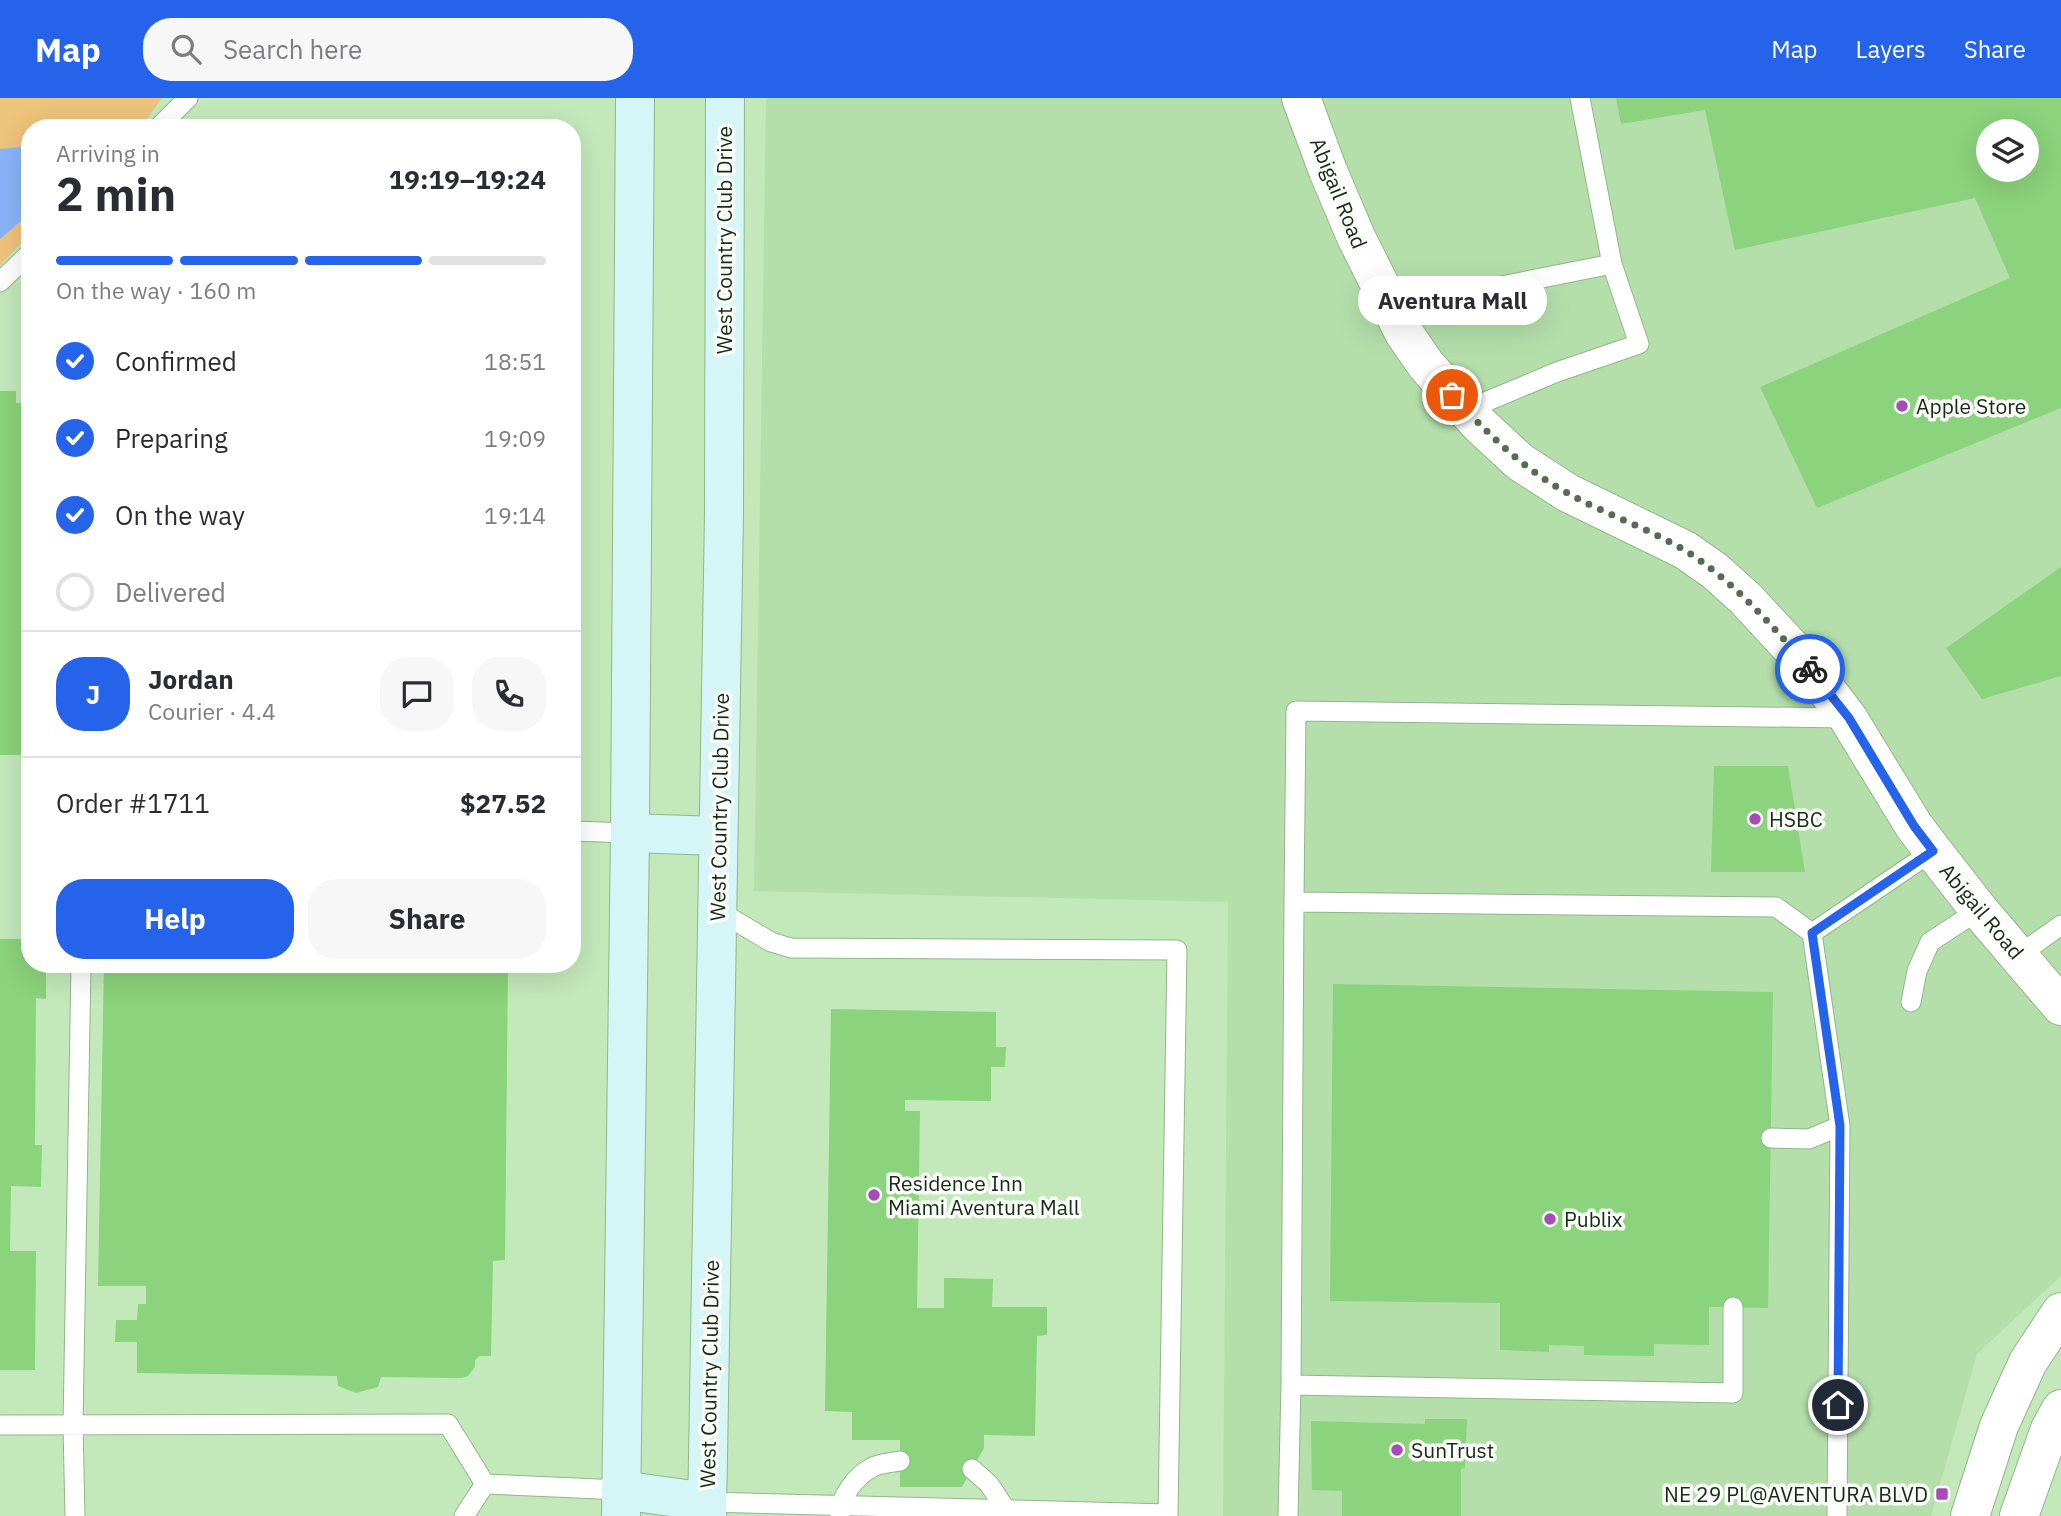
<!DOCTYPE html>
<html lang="en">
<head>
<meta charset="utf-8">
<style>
  :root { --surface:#fff; --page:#f7f7f7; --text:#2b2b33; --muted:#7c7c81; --line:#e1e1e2; --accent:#2563eb }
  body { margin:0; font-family:"IBM Plex Sans",sans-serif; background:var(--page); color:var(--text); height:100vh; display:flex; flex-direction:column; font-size:26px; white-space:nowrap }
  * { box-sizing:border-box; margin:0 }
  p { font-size:23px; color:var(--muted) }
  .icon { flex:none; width:38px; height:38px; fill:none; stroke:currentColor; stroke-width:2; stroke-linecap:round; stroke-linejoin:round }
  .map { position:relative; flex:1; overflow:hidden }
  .drawer { position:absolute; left:21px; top:21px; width:560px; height:854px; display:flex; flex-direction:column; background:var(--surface); border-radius:28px; box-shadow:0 7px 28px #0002 }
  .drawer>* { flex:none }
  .tools { position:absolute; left:1976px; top:21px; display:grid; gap:14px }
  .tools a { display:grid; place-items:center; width:63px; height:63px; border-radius:50%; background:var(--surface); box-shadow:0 7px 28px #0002; font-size:35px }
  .pin { position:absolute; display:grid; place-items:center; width:60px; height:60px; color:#fff; margin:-30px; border:4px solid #fff; border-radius:50%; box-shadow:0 2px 7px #0007 }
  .courier { position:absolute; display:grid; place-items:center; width:70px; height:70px; margin:-35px; border:5px solid #2563eb; border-radius:50%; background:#fff; color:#222; box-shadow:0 2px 9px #0007 }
  .bubble { position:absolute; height:49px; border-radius:24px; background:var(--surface); box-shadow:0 7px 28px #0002; font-size:23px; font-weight:800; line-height:49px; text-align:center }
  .headline em { font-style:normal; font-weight:800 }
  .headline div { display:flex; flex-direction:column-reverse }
  .headline { display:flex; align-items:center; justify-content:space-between; height:119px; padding:0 35px }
  h1 { font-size:46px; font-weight:800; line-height:52px }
  .bar { display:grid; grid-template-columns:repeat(4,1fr); gap:10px 7px; align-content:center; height:84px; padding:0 35px }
  .bar i { height:9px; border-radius:5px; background:var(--line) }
  .bar .current { background:var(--accent) }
  .bar p { grid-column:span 4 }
  .line { display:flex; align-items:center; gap:18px; padding:0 35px; border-top:2px solid var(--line) }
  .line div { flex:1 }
  .round { display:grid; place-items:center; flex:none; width:74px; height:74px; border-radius:28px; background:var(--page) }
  ol { padding:0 35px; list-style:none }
  li { display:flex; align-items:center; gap:21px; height:77px }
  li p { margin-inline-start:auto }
  li .icon { padding:7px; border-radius:50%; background:var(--accent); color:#fff; stroke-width:4 }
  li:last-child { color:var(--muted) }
  li i { width:38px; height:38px; border:4px solid var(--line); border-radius:50% }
  .cta { display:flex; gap:14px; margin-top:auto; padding:14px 35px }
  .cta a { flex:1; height:80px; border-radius:28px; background:var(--accent); color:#fff; font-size:28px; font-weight:800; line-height:80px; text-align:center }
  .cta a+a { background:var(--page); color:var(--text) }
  header { display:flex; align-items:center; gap:42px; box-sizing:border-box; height:98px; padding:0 35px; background:var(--accent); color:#fff }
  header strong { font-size:33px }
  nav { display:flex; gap:38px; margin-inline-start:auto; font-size:24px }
  .search { width:490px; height:63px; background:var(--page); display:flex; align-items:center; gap:18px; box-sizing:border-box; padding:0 24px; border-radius:28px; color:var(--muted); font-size:26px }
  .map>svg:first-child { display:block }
  .built { fill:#b4dfab; fill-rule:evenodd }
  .green { fill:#eec37b }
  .water { fill:#89b4fa }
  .building { fill:#8bd37c; fill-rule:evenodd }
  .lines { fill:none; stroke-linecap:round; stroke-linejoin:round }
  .lane-casing { stroke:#91b68a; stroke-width:21 }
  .street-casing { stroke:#91b68a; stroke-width:40 }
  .secondary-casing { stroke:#91b68a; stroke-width:40 }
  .lane { stroke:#fff; stroke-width:19 }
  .street { stroke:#fff; stroke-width:38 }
  .secondary { stroke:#d6f5f6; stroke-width:38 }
  .done { stroke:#556c50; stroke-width:7; stroke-dasharray:0 12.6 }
  .route { stroke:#2563eb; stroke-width:9 }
  .poi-dot { fill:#a54cb8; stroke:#fbfffa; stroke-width:2.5 }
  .labels { text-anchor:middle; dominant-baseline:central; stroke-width:7; stroke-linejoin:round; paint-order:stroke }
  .street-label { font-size:21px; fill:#1a2817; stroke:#fbfffa }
  .poi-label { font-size:21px; fill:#1a2817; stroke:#fbfffa; text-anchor:start }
</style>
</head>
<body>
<header>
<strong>Map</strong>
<div class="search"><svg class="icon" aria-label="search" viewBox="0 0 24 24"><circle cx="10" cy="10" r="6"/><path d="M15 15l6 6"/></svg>Search here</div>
<nav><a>Map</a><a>Layers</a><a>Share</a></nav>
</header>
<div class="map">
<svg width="2061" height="1418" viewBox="0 0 2061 1418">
  <rect width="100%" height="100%" fill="#c3e9bb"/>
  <!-- built -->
  <path class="built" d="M766,0h1295v1178l-84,78 -46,162h-708l5,-614 -474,-11zM1988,33h38v39h-38z"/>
  <!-- green -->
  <path class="green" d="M0,0h162l-22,30h-110v106l-30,31z"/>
  <!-- water -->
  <path class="water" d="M30,48v67l-30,26v-90z"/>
  <!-- building -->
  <path class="building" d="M1616,0h445v310l-244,100 -57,-121 250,-109 -35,-80 -240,52 -30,-140 -84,14zM1988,33h38v39h-38z
    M0,293h16v12h14v352h-30z
    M2061,469v109l-79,23 -36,-51z
    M1714,668h74l17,106h-94z
    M0,841h30v25h16v35l-10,-1 -1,147h7l-1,42 -30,-1 -1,65h26l-1,119h-35z
    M104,866h404l-3,296 -12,1 -2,95h-12l-4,4v7l-7,9 -6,2 -81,-1 -3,10 -22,6 -18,-7 -1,-10 -200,-3v-31h-22l1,-22h21l1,-16h8v-18h-48z
    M1333,886l440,8 -5,316 -59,-1v38l-55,-1v12l-70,-1v-9l-35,-1v7l-49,-2v-47l-170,-2z
    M831,911l165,3v35h10l-1,20h-14v34l-86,-1v11h15l-3,197h27v-30l49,1 -1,28h55v28l-10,1 -2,100 -51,-1v13l-22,39h-62v-47h-48v-28l-27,-1z
    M1425,1321h42l-2,49 -4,1v47h-119v-25l-30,-1 -1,-69 114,3z"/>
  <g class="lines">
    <!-- lane casing -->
    <g class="lane-casing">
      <path id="lane" d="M158,30l30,-30
        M0,184l30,-29
        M1391,210l221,-44 -32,-166
        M1466,312l91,-38 82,-28 -27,-80
        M572,733l58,2
        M1294,804l2,-191 551,7
        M717,812l54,32 20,6 386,2 -9,566
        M1812,835l28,193 -3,390
        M2019,857l42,-30
        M1911,904l6,-31 13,-29 49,-32
        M1771,1040l38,1 31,-13
        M1291,1287l442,8v-86
        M0,1327l448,-1 37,60 -21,32
        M972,1371l17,15 17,26
        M485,1386l136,6
        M707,1404l461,12
        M840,1417c-1,-17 16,-39 31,-47 8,-5 20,-5 29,-7
        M75,1418l-2,-91 8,-461
        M1288,1418l3,-131 3,-483 482,5 36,26 121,-82"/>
    </g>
    <!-- street casing -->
    <g class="street-casing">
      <path id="street" d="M1301,0l27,73 28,66 48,96 22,32 54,60 40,37 48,31 117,57 30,21 31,28 63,68 39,51 66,108 19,25 46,59 82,96
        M1970,1418l29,-90 29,-64 33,-50
        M2019,1418l31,-87 11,-20"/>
    </g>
    <!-- secondary casing -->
    <g class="secondary-casing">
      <path id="secondary" d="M630,735l88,3
        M621,1392l86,12
        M621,1418l9,-683 5,-735
        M707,1418l17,-1002 1,-416"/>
    </g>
    <!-- lane -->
    <use href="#lane" class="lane"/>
    <!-- street -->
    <use href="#street" class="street"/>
    <!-- secondary -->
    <use href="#secondary" class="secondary"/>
  </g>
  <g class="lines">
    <!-- done -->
    <path class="done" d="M1452,297c36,39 72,75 119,100 40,22 86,36 124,62 44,30 80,72 115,112"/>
    <!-- route -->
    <path class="route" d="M1810,571l39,49 65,108 19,25 -121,82 28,193 -2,279"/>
  </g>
  <!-- markers -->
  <g class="poi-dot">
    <circle cx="1902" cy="308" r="7"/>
    <circle cx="1755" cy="721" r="7"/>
    <circle cx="874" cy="1097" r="7"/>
    <circle cx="1550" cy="1121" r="7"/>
    <circle cx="1397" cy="1352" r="7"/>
    <rect x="1935" y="1389" width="14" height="14" rx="3.5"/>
  </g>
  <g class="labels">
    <!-- street labels -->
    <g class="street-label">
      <text transform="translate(1339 95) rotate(68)">Abigail Road</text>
      <text transform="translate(724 142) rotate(-90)">West Country Club Drive</text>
      <text transform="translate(719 709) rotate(-89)">West Country Club Drive</text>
      <text transform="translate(1982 813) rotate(50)">Abigail Road</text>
      <text transform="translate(709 1276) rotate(-89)">West Country Club Drive</text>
    </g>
    <!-- poi labels -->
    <g class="poi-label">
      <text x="1916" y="308">Apple Store</text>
      <text x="1769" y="721">HSBC</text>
      <text x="888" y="1085">Residence Inn<tspan x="888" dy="24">Miami Aventura Mall</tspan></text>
      <text x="1564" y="1121">Publix</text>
      <text x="1411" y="1352">SunTrust</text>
      <text x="1928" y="1396" text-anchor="end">NE 29 PL@AVENTURA BLVD</text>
    </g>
  </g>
</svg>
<div class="tools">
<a><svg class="icon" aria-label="layers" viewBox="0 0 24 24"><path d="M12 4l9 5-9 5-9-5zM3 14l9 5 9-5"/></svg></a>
</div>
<div class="pin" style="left:1452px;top:297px;background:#ea580c"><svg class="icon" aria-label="bag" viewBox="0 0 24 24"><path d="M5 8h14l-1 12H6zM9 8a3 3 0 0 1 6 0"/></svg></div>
<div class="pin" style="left:1838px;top:1307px;background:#1f2937"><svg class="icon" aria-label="home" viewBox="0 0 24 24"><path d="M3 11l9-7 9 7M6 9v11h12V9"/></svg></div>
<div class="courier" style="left:1810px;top:571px"><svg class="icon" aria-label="bike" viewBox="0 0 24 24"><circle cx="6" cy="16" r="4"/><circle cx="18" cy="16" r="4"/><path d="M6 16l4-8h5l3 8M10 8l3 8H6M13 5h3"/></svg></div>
<div class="bubble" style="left:1358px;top:178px;width:189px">Aventura Mall</div>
<section class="drawer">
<div class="headline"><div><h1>2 min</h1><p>Arriving in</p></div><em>19:19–19:24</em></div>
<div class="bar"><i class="current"></i><i class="current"></i><i class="current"></i><i></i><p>On the way · 160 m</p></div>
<ol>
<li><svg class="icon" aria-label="check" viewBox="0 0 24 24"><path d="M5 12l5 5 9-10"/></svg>Confirmed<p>18:51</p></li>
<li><svg class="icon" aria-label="check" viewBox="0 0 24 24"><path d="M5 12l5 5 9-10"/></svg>Preparing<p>19:09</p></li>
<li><svg class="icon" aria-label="check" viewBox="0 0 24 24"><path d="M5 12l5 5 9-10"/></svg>On the way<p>19:14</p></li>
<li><i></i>Delivered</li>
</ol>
<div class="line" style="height:126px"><b class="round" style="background:var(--accent);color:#fff">J</b><div><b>Jordan</b><p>Courier · 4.4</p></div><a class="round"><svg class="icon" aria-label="chat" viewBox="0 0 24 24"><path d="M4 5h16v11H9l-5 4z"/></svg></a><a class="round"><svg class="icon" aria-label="phone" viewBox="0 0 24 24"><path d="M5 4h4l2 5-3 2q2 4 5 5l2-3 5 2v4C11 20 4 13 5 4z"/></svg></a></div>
<div class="line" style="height:91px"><div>Order #1711</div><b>$27.52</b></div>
<div class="cta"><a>Help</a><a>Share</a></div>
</section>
</div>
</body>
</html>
